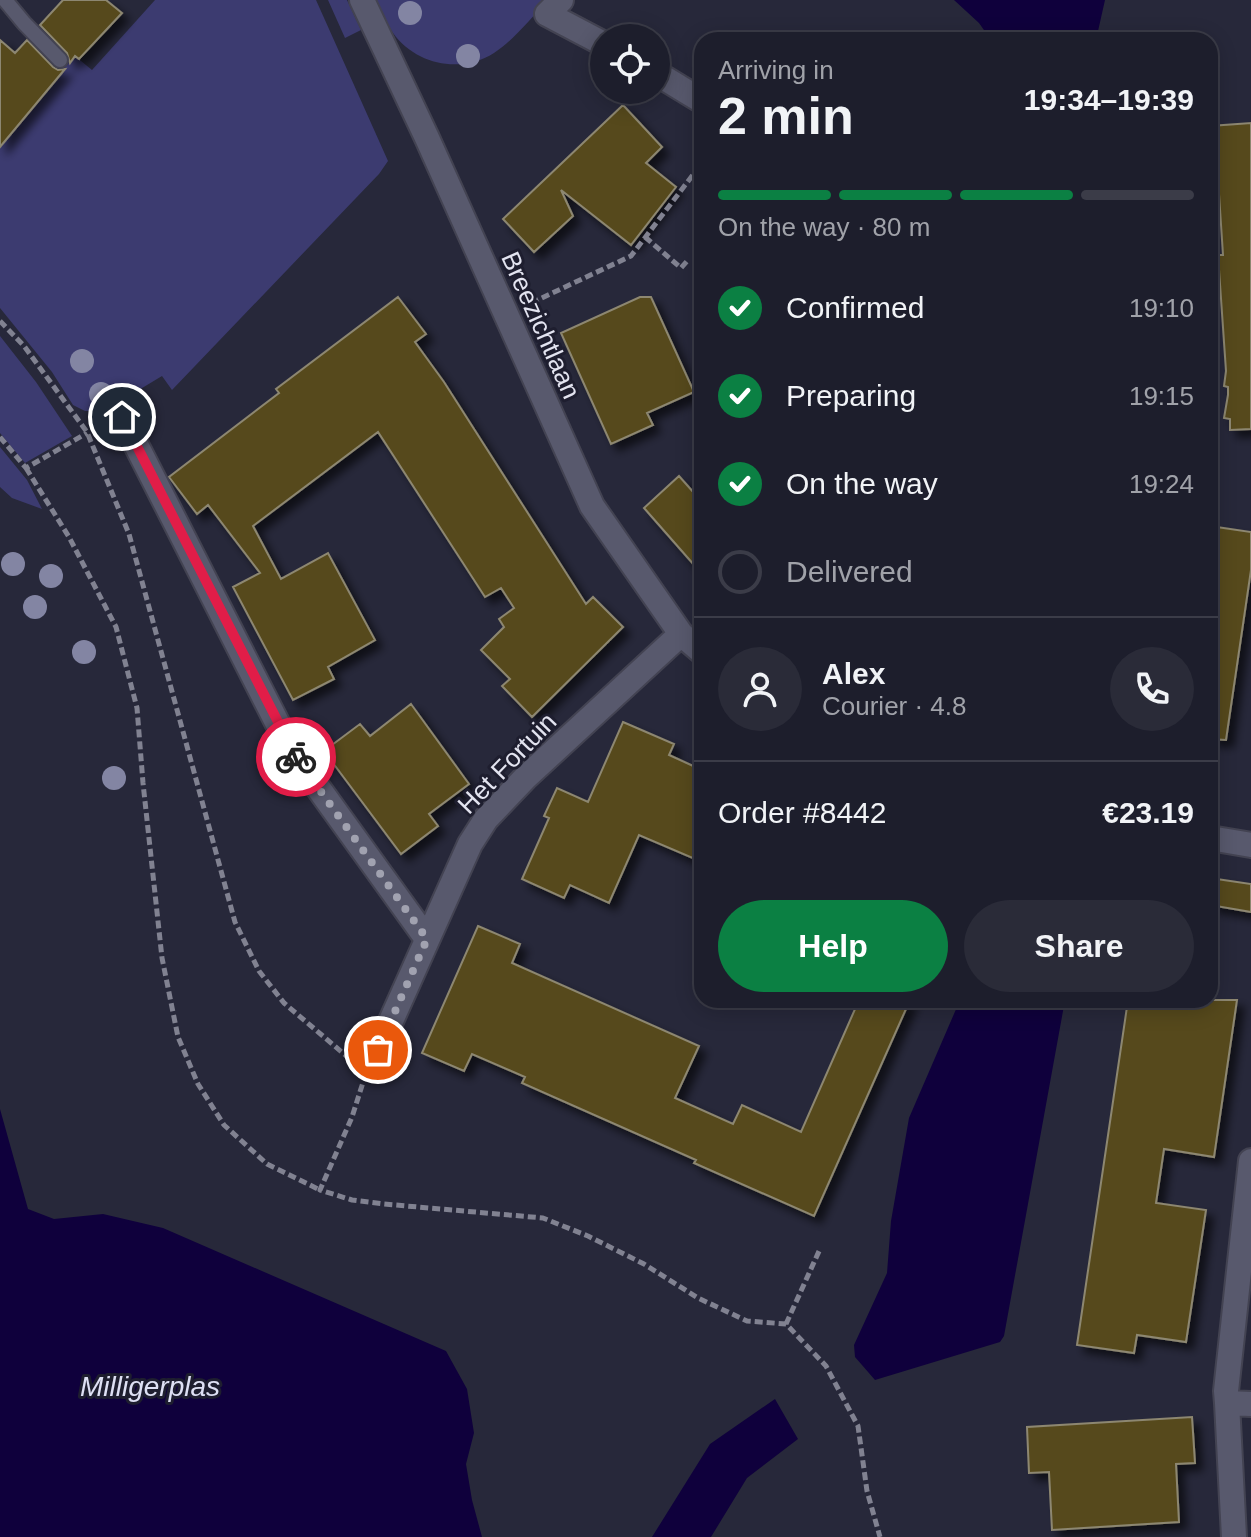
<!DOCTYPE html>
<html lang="en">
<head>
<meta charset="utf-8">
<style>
  :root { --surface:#1d1e2c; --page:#2a2b38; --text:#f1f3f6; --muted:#a0a2a9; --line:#3b3c48; --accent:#0b8043 }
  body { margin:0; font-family:Arial,sans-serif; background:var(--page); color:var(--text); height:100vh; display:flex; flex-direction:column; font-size:30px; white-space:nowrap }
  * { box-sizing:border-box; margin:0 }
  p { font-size:26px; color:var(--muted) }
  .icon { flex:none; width:44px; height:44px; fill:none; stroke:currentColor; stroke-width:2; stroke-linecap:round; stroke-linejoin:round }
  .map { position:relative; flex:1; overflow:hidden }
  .side { position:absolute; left:694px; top:32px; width:524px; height:976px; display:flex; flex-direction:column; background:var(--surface); border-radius:24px; box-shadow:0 4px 20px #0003,0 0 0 2px var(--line) }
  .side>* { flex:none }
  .controls { position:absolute; left:590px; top:24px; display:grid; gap:16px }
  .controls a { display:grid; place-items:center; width:80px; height:80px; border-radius:50%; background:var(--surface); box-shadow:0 4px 20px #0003,0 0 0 2px var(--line); font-size:40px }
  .pin { position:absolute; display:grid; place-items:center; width:68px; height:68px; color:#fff; margin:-34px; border:4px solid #fff; border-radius:50%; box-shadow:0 2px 8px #0007 }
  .courier { position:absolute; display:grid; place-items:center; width:80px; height:80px; margin:-40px; border:6px solid #e11d48; border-radius:50%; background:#fff; color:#222; box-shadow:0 2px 10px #0007 }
  .overview em { font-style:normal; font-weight:600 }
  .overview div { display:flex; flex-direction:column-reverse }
  .overview { display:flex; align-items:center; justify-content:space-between; height:136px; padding:0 24px }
  h1 { font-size:52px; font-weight:600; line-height:60px }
  .bar { display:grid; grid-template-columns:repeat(4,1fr); gap:12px 8px; align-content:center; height:96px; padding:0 24px }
  .bar i { height:10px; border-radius:6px; background:var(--line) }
  .bar .on { background:var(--accent) }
  .bar p { grid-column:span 4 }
  .line { display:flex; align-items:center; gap:20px; padding:0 24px; border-top:2px solid var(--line) }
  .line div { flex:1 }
  .round { display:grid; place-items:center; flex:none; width:84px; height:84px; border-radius:42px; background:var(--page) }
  ol { padding:0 24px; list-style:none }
  li { display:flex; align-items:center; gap:24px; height:88px }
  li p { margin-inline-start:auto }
  li .icon { padding:8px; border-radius:50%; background:var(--accent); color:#fff; stroke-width:4 }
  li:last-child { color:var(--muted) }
  li i { width:44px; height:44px; border:4px solid var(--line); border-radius:50% }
  .button { display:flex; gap:16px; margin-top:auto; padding:16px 24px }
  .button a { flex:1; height:92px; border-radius:48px; background:var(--accent); color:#fff; font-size:32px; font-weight:600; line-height:92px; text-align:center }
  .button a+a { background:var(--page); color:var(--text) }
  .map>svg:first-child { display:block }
  .green { fill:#3c3b70 }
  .water { fill:#0f003c }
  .building { fill:#574a1c; stroke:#8d8771; stroke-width:2; filter:url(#shadow) }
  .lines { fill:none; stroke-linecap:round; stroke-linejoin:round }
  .service-casing { stroke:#434352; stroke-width:18 }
  .minor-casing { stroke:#434352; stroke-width:28 }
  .path { stroke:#818291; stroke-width:5; stroke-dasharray:8 4; stroke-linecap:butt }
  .service { stroke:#58596d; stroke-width:14 }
  .minor { stroke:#58596d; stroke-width:24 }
  .tree { fill:#8385a3 }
  .done { stroke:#a1a2b0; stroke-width:8; stroke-dasharray:0 14.4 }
  .route { stroke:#e11d48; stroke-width:10 }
  .labels { text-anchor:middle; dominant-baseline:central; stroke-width:6; stroke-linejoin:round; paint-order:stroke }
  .street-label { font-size:26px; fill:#e3e4f0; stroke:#1e1e2f }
  .water-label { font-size:28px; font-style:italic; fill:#dee0f4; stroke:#1e1e2f }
</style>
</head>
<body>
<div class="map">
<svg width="1251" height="1537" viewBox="0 0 1251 1537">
  <defs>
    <filter id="shadow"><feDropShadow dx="7" dy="7" stdDeviation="4" flood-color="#0009"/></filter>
  </defs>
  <rect width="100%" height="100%" fill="#27283a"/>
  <!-- green -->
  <path class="green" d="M155,0h161l72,161 -9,13 -207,216 -10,-14 -58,35h-19l-12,-6 -21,-33 -52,-64v-169l75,-83 17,14z
    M328,0h19l14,30 -16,8z
    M376,0h172c-17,18 -33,39 -54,53 -33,21 -78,12 -101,-20 -7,-10 -12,-22 -17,-33z
    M0,336l36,46 36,54 -47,27 -25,-30z
    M0,447l27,33 15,29 -30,-11 -12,-11z"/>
  <!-- water -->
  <path class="water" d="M954,0h151l-9,40h-105l-12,-17z
    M960,1000h105l-61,336 -4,6 -125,38 -20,-23 -1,-12 33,-72 4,-52 18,-103z
    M0,1109l28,100 26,10 49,-5 60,14 283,123 21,38 7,44 -8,31 6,36 10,37h-482z
    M775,1399l23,40 -51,39 -36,59h-59l58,-93z"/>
  <!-- building -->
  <path class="building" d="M63,0h43l16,13 -43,46 -4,-3 -5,7 -3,-10 -27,-28z
    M0,40l15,13 12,-13 26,27 5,3 7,-1 -65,78z
    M623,105l39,42 -16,16 30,24 -45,58 -70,-55 12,26 -39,36 -31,-33z
    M1251,123v306l-21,1v-11l-6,-1 4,-23v-8l-4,-1 2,-15 -8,-116h5l-4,-61h-6l-3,-68z
    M398,297l28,37 -11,8 29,40 142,222 7,-7 30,30 -91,90 -30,-31 8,-7 -29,-29 23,-23 -5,-8 15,-11 -13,-20 -16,9 -107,-165 -125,94 28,53 47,-26 47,87 -47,27 6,12 -41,21 -60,-113 27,-14 -52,-68 -11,9 -28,-37 110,-84 -3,-4z
    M640,297h11l43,95 -47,21 6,12 -42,19 -50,-111z
    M679,476l23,26v72l-58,-66z
    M1210,526l41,6v38l-25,170 -16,-1z
    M411,704l58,80 -40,30 9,12 -37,28 -77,-103 36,-27 10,12z
    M623,722l51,22 -5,11 33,15v92l-63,-27 -30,68 -39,-18 -6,13 -42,-19 27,-61 -5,-2 13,-28 31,14z
    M1210,878l41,6v28l-41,-7z
    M478,926l42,18 -8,19 187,83 -24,52 58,26 9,-19 59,27 58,-132h51l-96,216 -120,-53 2,-3 -174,-77 3,-6 -53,-23 -8,17 -42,-18z
    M1128,1000h109l-23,157 -50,-8 -8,54 50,7 -20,132 -49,-7 -3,18 -57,-8z
    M1192,1417l3,46 -19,1 3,58 -127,8 -3,-58 -20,1 -2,-46z"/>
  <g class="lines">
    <!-- service casing -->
    <g class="service-casing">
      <path id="service" d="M5,0l19,23 36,37"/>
    </g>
    <!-- minor casing -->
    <g class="minor-casing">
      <path id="minor" d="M362,0l65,138 165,368 89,128 21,18
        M561,0l-14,14 57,30
        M656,73l46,28
        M122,417l169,333 136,189
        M1210,838l41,7
        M378,1050l92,-206 16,-25 39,-41 156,-144
        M1251,1161l-25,230 1,12 24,1
        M1227,1403l7,134"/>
    </g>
    <!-- path -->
    <path class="path" d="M645,237l36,31 7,-8
      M531,303l100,-47 71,-93
      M0,321l24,25 63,86 42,102 106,388 24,49 25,32 66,56
      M0,437l26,31 61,-35
      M26,468l43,69 47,90 21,81 6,75 19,175 16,79 20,47 26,41 43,39 53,26
      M366,1073l-14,44 -32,73 32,10 32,4 159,14 45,18 56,28 54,34 49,23 39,3 40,42 32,60 9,65 13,46
      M786,1324l34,-75"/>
    <!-- service -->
    <use href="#service" class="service"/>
    <!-- minor -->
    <use href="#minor" class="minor"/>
  </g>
  <!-- trees -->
  <g class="tree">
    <circle cx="410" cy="13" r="12"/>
    <circle cx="468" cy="56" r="12"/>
    <circle cx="82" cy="361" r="12"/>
    <circle cx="101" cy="394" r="12"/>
    <circle cx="13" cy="564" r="12"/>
    <circle cx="51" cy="576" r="12"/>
    <circle cx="35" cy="607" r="12"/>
    <circle cx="84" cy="652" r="12"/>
    <circle cx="114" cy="778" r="12"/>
  </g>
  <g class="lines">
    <!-- done -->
    <path class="done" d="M296,757l131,182 -49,111"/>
    <!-- route -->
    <path class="route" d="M122,417l174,340"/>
  </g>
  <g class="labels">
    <!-- street labels -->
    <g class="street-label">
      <text transform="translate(541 325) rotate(66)">Breezichtlaan</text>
      <text transform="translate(507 763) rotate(-46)">Het Fortuin</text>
    </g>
    <!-- water labels -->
    <g class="water-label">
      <text x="150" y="1386">Milligerplas</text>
    </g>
  </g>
</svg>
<div class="controls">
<a><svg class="icon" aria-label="locate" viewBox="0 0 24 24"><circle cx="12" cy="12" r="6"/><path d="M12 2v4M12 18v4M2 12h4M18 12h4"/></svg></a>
</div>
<div class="pin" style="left:378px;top:1050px;background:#ea580c"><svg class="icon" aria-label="bag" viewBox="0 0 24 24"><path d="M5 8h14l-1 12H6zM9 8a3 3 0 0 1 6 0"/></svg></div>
<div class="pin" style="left:122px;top:417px;background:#1f2937"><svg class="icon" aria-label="home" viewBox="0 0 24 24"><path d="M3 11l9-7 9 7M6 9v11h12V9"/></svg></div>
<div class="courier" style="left:296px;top:757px"><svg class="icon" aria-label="bike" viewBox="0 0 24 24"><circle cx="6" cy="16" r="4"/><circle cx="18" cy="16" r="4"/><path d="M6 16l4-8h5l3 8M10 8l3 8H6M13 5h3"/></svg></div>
<section class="side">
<div class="overview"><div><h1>2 min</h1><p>Arriving in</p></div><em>19:34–19:39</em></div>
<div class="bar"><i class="on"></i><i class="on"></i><i class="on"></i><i></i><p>On the way · 80 m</p></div>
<ol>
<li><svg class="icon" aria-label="check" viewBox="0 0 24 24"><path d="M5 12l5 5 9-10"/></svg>Confirmed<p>19:10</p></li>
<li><svg class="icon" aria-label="check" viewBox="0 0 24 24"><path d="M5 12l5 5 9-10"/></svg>Preparing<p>19:15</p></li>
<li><svg class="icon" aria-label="check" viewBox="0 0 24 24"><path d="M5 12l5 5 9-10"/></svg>On the way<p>19:24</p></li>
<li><i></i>Delivered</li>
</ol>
<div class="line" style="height:144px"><a class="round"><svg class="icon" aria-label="person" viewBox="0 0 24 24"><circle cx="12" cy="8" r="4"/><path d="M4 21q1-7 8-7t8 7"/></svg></a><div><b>Alex</b><p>Courier · 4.8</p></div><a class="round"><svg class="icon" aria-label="phone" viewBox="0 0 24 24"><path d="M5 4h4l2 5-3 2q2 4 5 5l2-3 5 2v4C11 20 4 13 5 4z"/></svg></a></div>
<div class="line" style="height:104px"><div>Order #8442</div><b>€23.19</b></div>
<div class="button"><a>Help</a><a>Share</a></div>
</section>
</div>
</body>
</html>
